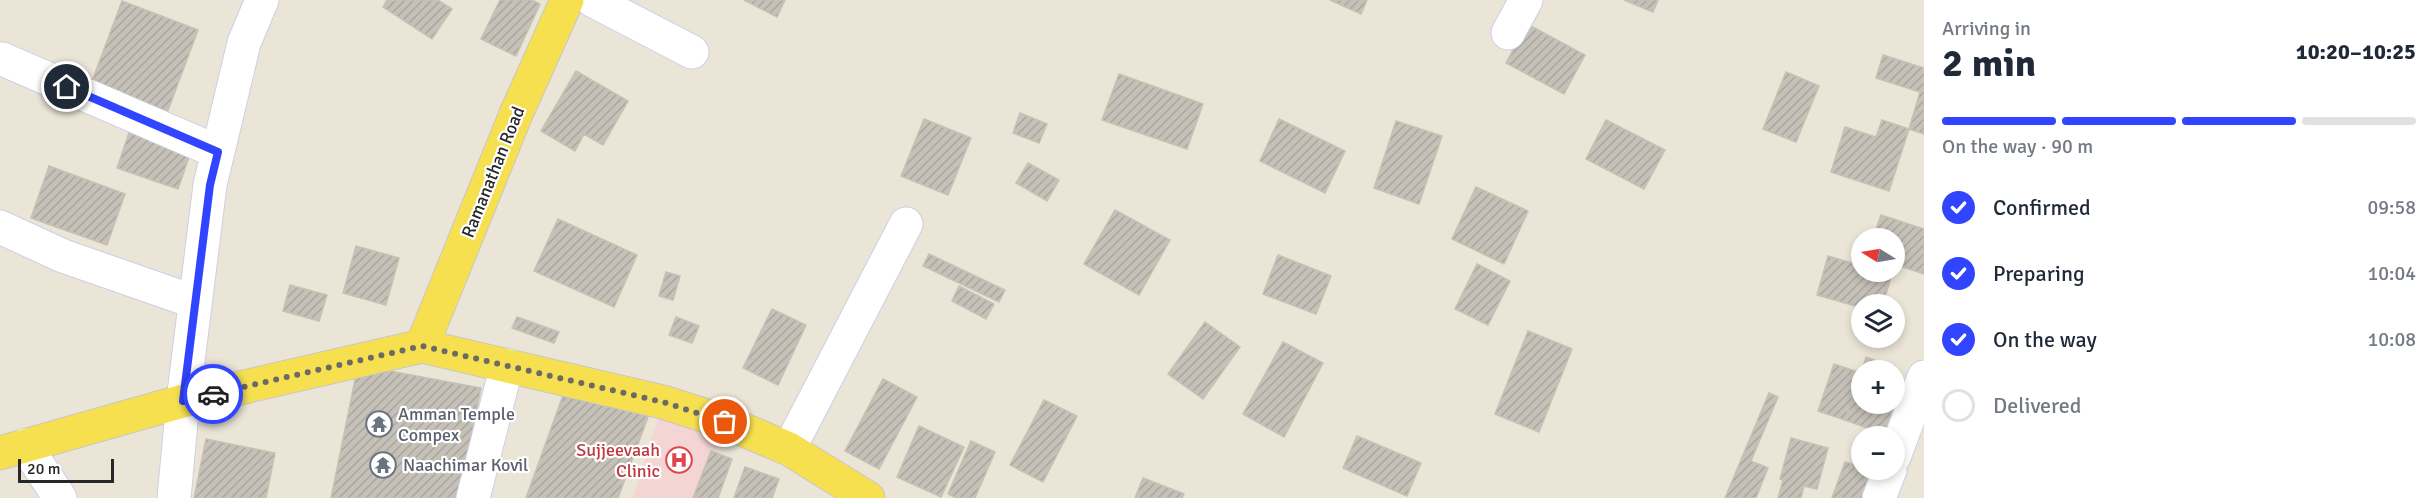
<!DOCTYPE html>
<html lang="en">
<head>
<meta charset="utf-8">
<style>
  :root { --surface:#fff; --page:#f2f2f3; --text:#1f2937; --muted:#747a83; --line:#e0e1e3; --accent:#3144ff }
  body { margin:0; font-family:Signika,sans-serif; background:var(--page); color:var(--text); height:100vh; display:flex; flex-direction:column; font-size:22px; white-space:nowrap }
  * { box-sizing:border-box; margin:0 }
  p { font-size:20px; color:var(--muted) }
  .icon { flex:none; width:33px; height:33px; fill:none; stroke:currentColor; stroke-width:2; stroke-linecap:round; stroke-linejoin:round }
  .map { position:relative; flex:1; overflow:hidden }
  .side { display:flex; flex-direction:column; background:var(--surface); width:510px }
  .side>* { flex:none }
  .needle { width:39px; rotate:281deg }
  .buttons { position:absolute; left:1851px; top:228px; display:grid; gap:12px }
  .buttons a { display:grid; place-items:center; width:54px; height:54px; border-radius:50%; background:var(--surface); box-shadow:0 3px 9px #0003; font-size:30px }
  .scale { position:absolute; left:18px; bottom:15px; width:96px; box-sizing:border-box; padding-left:6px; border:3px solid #272727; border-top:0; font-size:16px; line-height:21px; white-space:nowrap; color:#272727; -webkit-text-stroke:4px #fff; paint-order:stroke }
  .pin { position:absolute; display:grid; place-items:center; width:51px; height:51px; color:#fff; margin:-26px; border:3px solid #fff; border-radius:50%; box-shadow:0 2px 6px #0007 }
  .courier { position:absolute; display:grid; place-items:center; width:60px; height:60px; margin:-30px; border:4px solid #3144ff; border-radius:50%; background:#fff; color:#222; box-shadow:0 2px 8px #0007 }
  .headline em { font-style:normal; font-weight:700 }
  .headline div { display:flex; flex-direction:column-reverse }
  .headline { display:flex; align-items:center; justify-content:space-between; height:102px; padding:0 18px }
  h1 { font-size:39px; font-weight:700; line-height:45px }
  .bar { display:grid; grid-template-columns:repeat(4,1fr); gap:9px 6px; align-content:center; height:72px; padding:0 18px }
  .bar i { height:8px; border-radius:4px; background:var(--line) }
  .bar .selected { background:var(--accent) }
  .bar p { grid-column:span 4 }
  ol { padding:0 18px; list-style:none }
  li { display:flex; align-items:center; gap:18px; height:66px }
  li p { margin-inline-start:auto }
  li .icon { padding:6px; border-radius:50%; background:var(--accent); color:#fff; stroke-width:4 }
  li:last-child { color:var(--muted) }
  li i { width:33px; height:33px; border:3px solid var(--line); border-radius:50% }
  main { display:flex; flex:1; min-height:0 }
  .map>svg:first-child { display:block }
  .medical { fill:#f3d5d4 }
  .building { fill:url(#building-hatch); stroke:#c6c1b2; stroke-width:1.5 }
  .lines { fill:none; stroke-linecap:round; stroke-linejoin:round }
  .minor-casing { stroke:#cdcfe2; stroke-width:35 }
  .major-casing { stroke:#c7c7c7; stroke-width:35 }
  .minor { stroke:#fff; stroke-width:33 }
  .major { stroke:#f7e050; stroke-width:33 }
  .done { stroke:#6c6a65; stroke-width:6; stroke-dasharray:0 10.8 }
  .route { stroke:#3144ff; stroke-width:8 }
  .labels { text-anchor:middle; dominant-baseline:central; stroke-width:4.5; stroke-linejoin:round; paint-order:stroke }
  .street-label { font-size:18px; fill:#272727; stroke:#fff }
  .worship-label { font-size:18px; fill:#5b616d; stroke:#fff; text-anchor:start }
  .health-label { font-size:18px; fill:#be3a42; stroke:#fff; text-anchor:end }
</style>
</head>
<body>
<main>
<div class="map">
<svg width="1924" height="498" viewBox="0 0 1924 498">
  <defs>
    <pattern id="building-hatch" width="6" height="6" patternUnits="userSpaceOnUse" patternTransform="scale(1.5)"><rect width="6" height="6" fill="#c6c1b8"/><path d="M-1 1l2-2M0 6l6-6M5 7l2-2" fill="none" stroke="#aaa69e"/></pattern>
  </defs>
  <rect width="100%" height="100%" fill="#ebe5d8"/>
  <!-- medical -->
  <path class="medical" d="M663,402l62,20 -24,76h-68z"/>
  <!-- building -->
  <path class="building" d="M387,0h51l14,9 -20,30 -49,-32z
    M500,0h32l8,4 -24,52 -35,-17z
    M744,0h41l-8,17z
    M1330,0h37l-6,14z
    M1624,0h34l-5,12z
    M122,1l76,29 -31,83 -76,-29z
    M1527,24l58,31 -21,39 -58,-31z
    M1883,55l41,13v66l-15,-5 11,-37 -44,-14z
    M576,71l52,30 -25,44 -19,-11 -9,17 -34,-20z
    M1786,72l33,14 -23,56 -33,-13z
    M1119,74l84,30 -16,45 -85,-29z
    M1020,113l27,11 -8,19 -26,-10z
    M924,119l47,19 -23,57 -47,-19z
    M1279,119l66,32 -20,42 -65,-32z
    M1606,120l59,30 -21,39 -58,-30z
    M1882,120l27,9 -20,62 -58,-19 14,-45 31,10z
    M1396,121l46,15 -23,68 -45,-16z
    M131,127l61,21 -14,41 -61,-21z
    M1028,163l31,17 -12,21 -31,-18z
    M49,166l76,28 -18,51 -76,-27z
    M1476,187l52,24 -24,53 -52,-25z
    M1115,210l55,30 -31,55 -55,-31z
    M1881,215l43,14v45l-30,-10v-26h-21z
    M558,219l79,36 -23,52 -80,-36z
    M356,246l43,12 -13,47 -43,-12z
    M929,254l76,36 -6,12 -76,-36z
    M1278,255l53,21 -15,38 -53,-20z
    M1828,256l34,10v6h20l10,2 -9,30h-21v4l-45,-13z
    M1477,264l33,17 -22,44 -33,-16z
    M666,272l14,4 -7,24 -14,-4z
    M290,285l37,10 -8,26 -36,-10z
    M959,286l35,18 -8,15 -34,-18z
    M772,309l34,16 -28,60 -35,-17z
    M517,317l42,15 -5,11 -42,-15z
    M676,317l23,9 -7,17 -23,-8z
    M1205,322l35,25 -37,52 -35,-25z
    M1528,331l44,18 -33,83 -44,-18z
    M1283,342l40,21 -39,74 -41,-23z
    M1866,357l25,9 -2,4h-27z
    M1834,364l27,9 -16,47 -27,-9z
    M358,365l123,23 -22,110h-128z
    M1862,371v33h32l2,-4 -12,34 -39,-14z
    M883,379l34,18 -38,72 -34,-18z
    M566,387l82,30 -30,81h-92z
    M1769,393l9,4 -27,64 17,7 -12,30h-31z
    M1044,400l33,16 -34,66 -33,-17z
    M919,426l45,21 -23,50 -44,-20z
    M1357,436l64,27 -14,33 -64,-28z
    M1791,438l37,10 -11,41 -13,-3 -3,12h-23l5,-18 -3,-1z
    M206,439l69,14 -9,45h-72z
    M971,441l24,11 -20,46h-19l-8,-4z
    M711,451l21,8 -14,39h-25z
    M1845,462l17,5v3l11,1 -9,27h-32z
    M745,467l34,12 -7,19h-38z
    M1143,478l41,16 -2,4h-47z"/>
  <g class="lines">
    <!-- minor casing -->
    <g class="minor-casing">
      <path id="minor" d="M592,0l100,52
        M1508,33l18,-33
        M2,59l216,93
        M0,227l63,29 132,46
        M25,445l35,53
        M789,449l117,-225
        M1894,457l30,-80
        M174,498l9,-97 27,-216 34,-142 18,-43
        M473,498l34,-133
        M1879,498l11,-28"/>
    </g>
    <!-- major casing -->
    <g class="major-casing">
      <path id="major" d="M422,346l94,-232 51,-114
        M0,453l183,-52 239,-55 241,56 62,20 64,27 79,49"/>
    </g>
    <!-- minor -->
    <use href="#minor" class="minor"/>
    <!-- major -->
    <use href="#major" class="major"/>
  </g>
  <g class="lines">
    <!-- done -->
    <path class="done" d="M213,394l209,-48 241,56 62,20"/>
    <!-- route -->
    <path class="route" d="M67,87l151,65 -8,33 -27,216 30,-7"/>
  </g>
  <!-- icons -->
  <defs>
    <g id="temple-ring" transform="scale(1.35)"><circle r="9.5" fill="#fff" stroke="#6b7280" stroke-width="1.5"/><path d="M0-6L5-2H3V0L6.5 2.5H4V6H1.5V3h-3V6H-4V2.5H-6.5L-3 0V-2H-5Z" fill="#6b7280"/></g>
    <g id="hospital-ring" transform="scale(1.35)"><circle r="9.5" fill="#fff" stroke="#e0444e" stroke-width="1.5"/><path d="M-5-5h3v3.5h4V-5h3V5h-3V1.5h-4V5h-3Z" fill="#e0444e"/></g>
  </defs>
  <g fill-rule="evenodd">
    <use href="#temple-ring" x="379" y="424"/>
    <use href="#hospital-ring" x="679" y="460"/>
    <use href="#temple-ring" x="383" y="465"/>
  </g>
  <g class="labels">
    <!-- street labels -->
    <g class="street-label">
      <text transform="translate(493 172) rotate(-68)">Ramanathan Road</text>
    </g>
    <!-- worship labels -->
    <g class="worship-label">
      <text x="398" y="414">Amman Temple<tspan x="398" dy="21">Compex</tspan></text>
      <text x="403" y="465">Naachimar Kovil</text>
    </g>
    <!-- health labels -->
    <g class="health-label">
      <text x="660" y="450">Sujjeevaah<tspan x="660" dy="21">Clinic</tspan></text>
    </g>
  </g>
</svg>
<div class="buttons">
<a><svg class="needle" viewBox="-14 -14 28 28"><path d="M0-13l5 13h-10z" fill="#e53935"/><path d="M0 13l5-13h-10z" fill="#747a83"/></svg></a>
<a><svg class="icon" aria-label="layers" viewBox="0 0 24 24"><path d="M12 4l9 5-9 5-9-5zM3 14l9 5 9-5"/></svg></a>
<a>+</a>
<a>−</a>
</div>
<div class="scale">20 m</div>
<div class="pin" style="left:725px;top:422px;background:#ea580c"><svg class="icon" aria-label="bag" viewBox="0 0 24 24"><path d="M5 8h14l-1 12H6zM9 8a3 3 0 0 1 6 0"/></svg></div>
<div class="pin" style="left:67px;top:87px;background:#1f2937"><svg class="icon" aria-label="home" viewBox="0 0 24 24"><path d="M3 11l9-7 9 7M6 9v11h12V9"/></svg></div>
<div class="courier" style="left:213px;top:394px"><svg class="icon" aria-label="car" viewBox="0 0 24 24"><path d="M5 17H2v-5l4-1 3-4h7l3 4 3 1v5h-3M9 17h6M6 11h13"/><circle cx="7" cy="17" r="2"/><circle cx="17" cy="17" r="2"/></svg></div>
</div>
<section class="side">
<div class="headline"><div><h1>2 min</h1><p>Arriving in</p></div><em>10:20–10:25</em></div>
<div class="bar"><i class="selected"></i><i class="selected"></i><i class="selected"></i><i></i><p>On the way · 90 m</p></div>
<ol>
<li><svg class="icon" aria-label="check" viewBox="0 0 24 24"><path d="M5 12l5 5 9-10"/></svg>Confirmed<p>09:58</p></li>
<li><svg class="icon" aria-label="check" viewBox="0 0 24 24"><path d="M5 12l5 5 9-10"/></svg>Preparing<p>10:04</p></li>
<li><svg class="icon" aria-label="check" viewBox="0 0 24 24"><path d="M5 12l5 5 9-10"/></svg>On the way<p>10:08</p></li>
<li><i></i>Delivered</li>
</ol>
</section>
</main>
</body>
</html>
